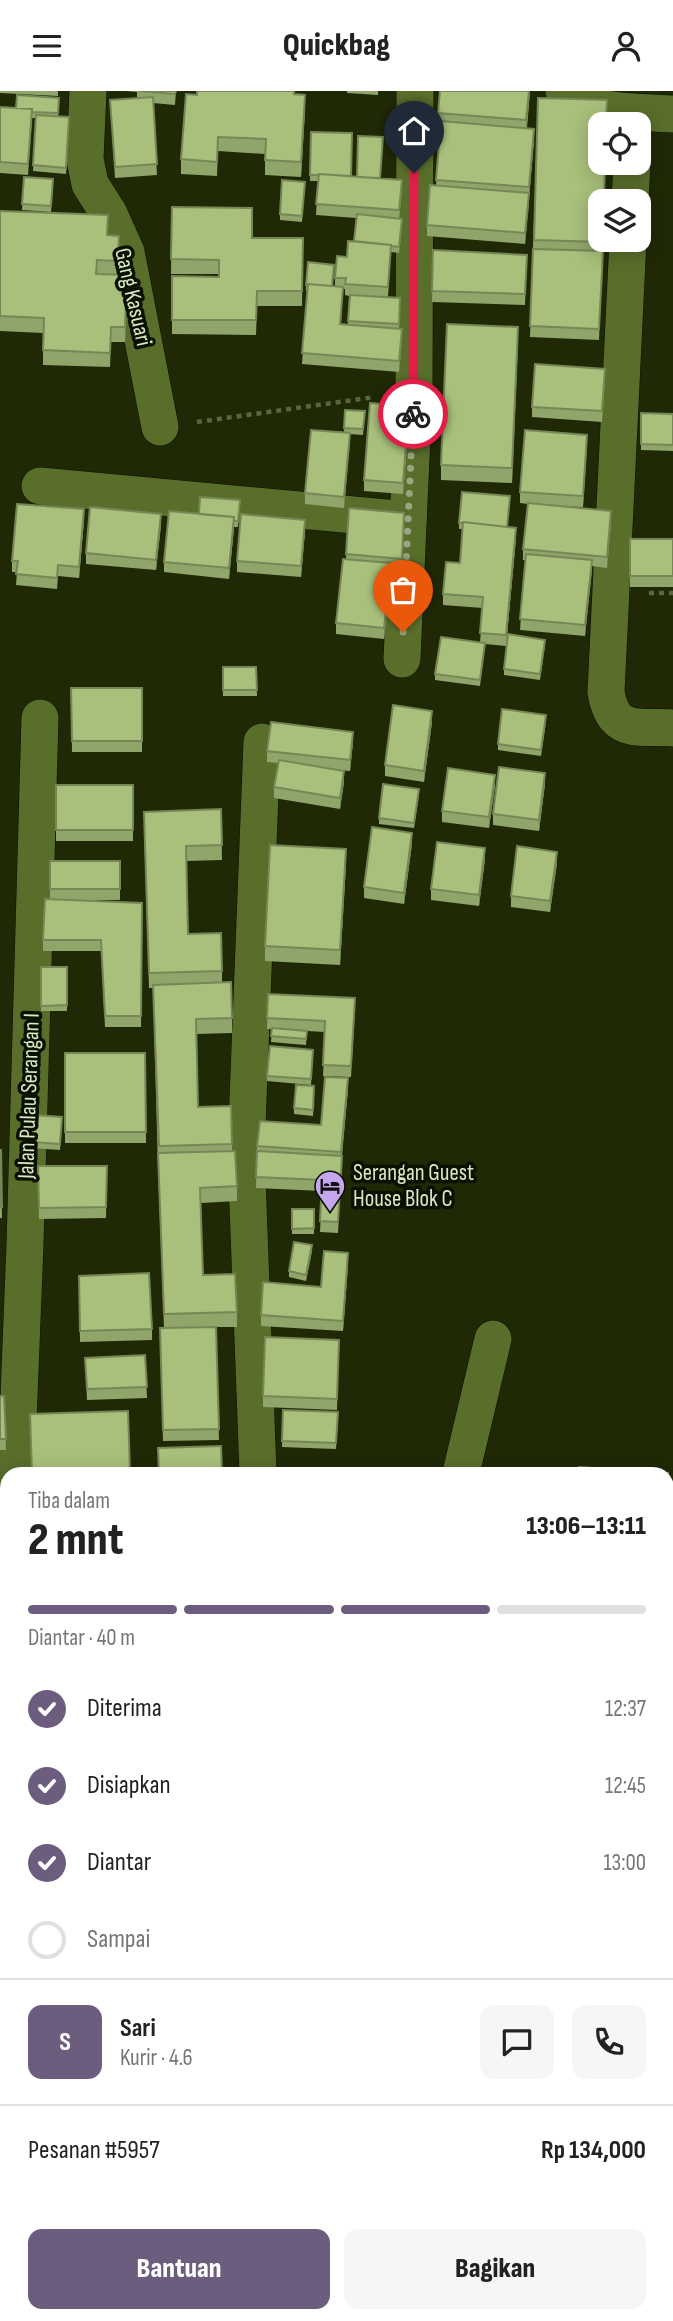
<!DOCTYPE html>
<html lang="id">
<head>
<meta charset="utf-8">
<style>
  :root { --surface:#fff; --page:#f6f6f6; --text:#222; --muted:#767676; --line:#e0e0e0; --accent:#6c5d7f }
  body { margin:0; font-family:"Sofia Sans Condensed",sans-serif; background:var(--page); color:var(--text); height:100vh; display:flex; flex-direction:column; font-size:26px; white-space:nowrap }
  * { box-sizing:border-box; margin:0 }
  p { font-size:23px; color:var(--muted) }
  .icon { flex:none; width:38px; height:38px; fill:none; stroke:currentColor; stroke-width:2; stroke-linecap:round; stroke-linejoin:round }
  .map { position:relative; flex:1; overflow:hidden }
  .panel { position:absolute; left:0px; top:1376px; width:674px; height:856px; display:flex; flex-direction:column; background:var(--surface); border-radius:21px 21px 0 0; box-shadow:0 4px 18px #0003 }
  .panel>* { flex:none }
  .tools { position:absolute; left:588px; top:21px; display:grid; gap:14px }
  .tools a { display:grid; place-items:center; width:63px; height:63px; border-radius:14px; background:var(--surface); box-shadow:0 4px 18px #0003; font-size:35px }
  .pin { position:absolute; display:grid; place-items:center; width:60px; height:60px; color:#fff; margin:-72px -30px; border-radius:50% 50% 50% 0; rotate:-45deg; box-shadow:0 0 7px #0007 }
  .pin .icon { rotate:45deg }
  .courier { position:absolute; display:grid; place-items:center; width:70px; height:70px; margin:-35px; border:5px solid #e11d48; border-radius:50%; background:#fff; color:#222; box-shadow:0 2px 9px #0007 }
  .overview em { font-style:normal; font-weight:800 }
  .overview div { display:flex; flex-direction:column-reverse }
  .overview { display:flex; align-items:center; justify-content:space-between; height:119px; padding:0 28px }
  h1 { font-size:46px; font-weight:800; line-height:52px }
  .bar { display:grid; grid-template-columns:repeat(4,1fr); gap:10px 7px; align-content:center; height:84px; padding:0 28px }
  .bar i { height:9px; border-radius:5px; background:var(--line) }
  .bar .active { background:var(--accent) }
  .bar p { grid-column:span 4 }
  .line { display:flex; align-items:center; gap:18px; padding:0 28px; border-top:2px solid var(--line) }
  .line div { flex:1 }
  .round { display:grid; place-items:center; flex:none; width:74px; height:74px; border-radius:14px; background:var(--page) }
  ol { padding:0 28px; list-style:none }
  li { display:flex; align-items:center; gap:21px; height:77px }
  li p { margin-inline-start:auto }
  li .icon { padding:7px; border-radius:50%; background:var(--accent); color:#fff; stroke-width:4 }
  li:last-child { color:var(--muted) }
  li i { width:38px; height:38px; border:4px solid var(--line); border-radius:50% }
  .primary-button { display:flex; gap:14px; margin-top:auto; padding:14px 28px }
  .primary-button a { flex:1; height:80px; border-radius:14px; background:var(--accent); color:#fff; font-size:28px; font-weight:800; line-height:80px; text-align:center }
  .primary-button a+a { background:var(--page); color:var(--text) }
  header { display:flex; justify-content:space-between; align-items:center; height:91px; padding:0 28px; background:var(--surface); font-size:32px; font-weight:800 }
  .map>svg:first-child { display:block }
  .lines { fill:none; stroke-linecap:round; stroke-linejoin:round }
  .minor-casing { stroke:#0a1101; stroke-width:38 }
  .path { stroke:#5a6542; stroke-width:4.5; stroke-dasharray:5 5; stroke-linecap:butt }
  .minor { stroke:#596e2b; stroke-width:37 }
  .wall { fill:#90a56a; fill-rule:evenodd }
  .shaded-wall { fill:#768656 }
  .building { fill:#a8c07b; stroke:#768656; stroke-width:2 }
  .done { stroke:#99a583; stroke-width:7; stroke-dasharray:0 12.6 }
  .route { stroke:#e11d48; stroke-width:9 }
  .labels { text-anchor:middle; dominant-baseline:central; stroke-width:7; stroke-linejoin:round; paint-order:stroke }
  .street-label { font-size:23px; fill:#dbe8c6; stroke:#0a1100 }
  .poi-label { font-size:23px; fill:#dbe8c6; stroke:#0a1100; text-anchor:start }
</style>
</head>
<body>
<header><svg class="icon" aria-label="menu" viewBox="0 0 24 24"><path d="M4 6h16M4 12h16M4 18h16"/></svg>Quickbag<svg class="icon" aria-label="person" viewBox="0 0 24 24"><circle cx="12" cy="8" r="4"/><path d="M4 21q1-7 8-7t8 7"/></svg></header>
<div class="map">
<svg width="673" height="2230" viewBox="0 0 673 2230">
  <rect width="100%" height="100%" fill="#1f2906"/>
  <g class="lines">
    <!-- minor casing -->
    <g class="minor-casing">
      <path id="minor" d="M88,0l-3,68 5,25 19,30 17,38 34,175
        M564,0c19,23 81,21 109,23
        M630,110l2,-38
        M628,149l-22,452c7,43 31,34 67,36
        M40,395l357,33
        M402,568l12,-268 1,-300
        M16,1382l9,-229 15,-526
        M258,1382l-12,-322 16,-409
        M461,1382l32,-134
        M0,1490h7
        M667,1567l6,-24
        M667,1821l6,3
        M0,1869l7,1
        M0,2148l7,1
        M667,2149l6,2
        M375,2224l23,6
        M469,2230l1,-6"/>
    </g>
    <!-- path -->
    <path class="path" d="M197,331l178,-25
      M649,502h24"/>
    <!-- minor -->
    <use href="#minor" class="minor"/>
  </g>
  <!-- wall -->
  <path class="wall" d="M0,0h58v5l-58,-3z
    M126,0h50l-1,14 -22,-2 4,72 -42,3 -5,-78 27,-2v-6z
    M347,0h31v4l-31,-2z
    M530,0l-3,37 7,12 -9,104 -98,-8v-11l9,-39 4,-58h-2v-15z
    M295,3l10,15 -4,68 -36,-2v-21l-47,-3 -1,25 -36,-2v-15l16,-64z
    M59,7l-1,18 11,7 -3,51 -33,-3 3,-53h-4l-4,57 -28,-2v-66l16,1z
    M538,7l65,142 -4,100 -69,-3z
    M311,41l40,44 30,3 21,12 -3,28 3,6 -3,28 -8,-1 -3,45 12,1 -1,31 3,11 -3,32 -97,-8 5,-73h-1v-6l29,1v-8l19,-37 2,-23 -40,-3 2,-34h-8zM343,198h2v6l4,1 -1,28h-7z
    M24,86l29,2 -2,33 -29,-2z
    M305,91l-3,40 -22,-2v-6z
    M172,116l80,31h51l-1,68h-45l-1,29 -84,-1v-58l47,1v-3h-48z
    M0,120l108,24 11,1 -1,39 9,15 -2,52h-14l-1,25 -67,-2v-32l-43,-2z
    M433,159l94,5 -2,50 -93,-3z
    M518,251l-6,141 -71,-3v-15z
    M605,289l-3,42 -70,-5v-10z
    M345,319l20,1 -2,24 -13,-1 -6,74 -39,-4v-11l39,-61z
    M641,322l32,1v37l-32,-1z
    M409,326l-6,77 -39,-3v-11z
    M587,354l-4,62 -25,-1 53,16 -4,46 -15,-2 -7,70 -65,-6 5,-70h-2v-11l5,-45 -8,-1v-11z
    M240,409l-2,27h-4l-5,52 -65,-7v-10l35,-48z
    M349,417l55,5 -2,57 -11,-1 -7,70 -48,-5v-11l10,-64z
    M84,429l-5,58 -21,-2 -1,13 -41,-4 1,-13h-5v-11z
    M459,432l49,4 8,11 -10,108 -21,-2 -5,42 -45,-6v-6l45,-32 3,-34 -40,-3v-11l17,-31 3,-34h-4z
    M161,434l-5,45 -70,-6v-11z
    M305,440l-4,46 -64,-5v-11z
    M630,448h43v48h-43z
    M545,554l-5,35 -36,-5v-6z
    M223,576h33l1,29h-34z
    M71,597h71v64h-70z
    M546,630l-5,35 -43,-6v-6z
    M432,631l-8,60 -39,-6v-11z
    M353,651l-3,29 -13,-1 7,12 -4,27 -66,-11v-11l4,-24 -11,-1v-11z
    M545,693l-6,47 -46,-6v-11z
    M56,694h77v56h-77z
    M495,695l-6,42 -47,-6v-11z
    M419,703l-5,34 -35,-4v-6z
    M221,718l1,51 -36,1 2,73 34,37v12l10,35v15l-36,1 2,73 33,-1 1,45 5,35v15l-36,2 2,72 34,37v15h-21l3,113 -56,1 -3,-113h4l-6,-160 -5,-180h-4l-5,-161z
    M412,753l-8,60 -40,-6v-11z
    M485,768l-6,47 -48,-6v-11z
    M50,770h70v39h-42l64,3 -1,124h-36l-4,-76h-58v-11l7,-41z
    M557,772l-7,49 -39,-5v-11z
    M346,773l-6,101 -75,-4v-15z
    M41,876h26v44h-26z
    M268,903l87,15 -4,68 -28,-1 2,-44 -18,-1 -1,14 -35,-3 1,-13h-5z
    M313,959l-2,35 -44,-4v-5z
    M65,962h80l1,90h-81z
    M314,995l-1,30 -19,-2v-6z
    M348,998l-6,67 -4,77 -18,-1 2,-41 -66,-3 1,-42 64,-21z
    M62,1032l-2,27 -28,-2v-6z
    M0,1059h1l1,68h-2z
    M38,1075h69l-1,52 -67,1z
    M292,1118h22v25h-22z
    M312,1160l-6,30 -17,-4v-6z
    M348,1173l-5,67 -82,-5v-11l60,-28z
    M79,1185l73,53v11l-72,2z
    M339,1249l-2,70 -74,-3v-11z
    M145,1264l2,43 -60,2 -2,-42z
    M0,1305h4l2,54h-6z
    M283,1319l55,2 -2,37 -54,-2z
    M0,1564l7,1v109l-7,-1z
    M673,1614v114l-6,-3v-93z
    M0,1683l7,1v65l-7,-1z
    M673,1755v65l-6,-2v-45z
    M667,1919l6,3 -3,77 -3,-2z
    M0,1921l7,1v85l-7,-1z
    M0,2048h7v73l-7,-1z
    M0,2122l7,1v21l-7,-1z
    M667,2172l6,2v56l-6,-6z"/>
  <!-- shaded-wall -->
  <path class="shaded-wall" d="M529,0h1l-4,44v-15z
    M305,4v14l-4,68v-15z
    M534,38v11l-5,58v-11z
    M529,102v11l-4,40v-11z
    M518,236v15l-6,141v-15z
    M402,238v11l-3,32v-11z
    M409,315v11l-6,77v-11z
    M350,342v11l-6,64v-11z
    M587,344v10l-4,62v-11z
    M84,418v11l-5,58v-11z
    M611,420v11l-4,46v-11z
    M161,423v11l-5,45v-10z
    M234,426v11l-5,51v-11z
    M305,429v11l-4,46v-11z
    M516,437v10l-10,108v-11z
    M592,469v11l-7,65v-11z
    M391,472v11l-7,65v-11z
    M432,620v11l-8,60v-11z
    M353,641v10l-3,29v-11z
    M344,680v11l-4,27v-11z
    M545,682v11l-6,47v-11z
    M495,684v11l-6,42v-11z
    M412,742v11l-8,60v-11z
    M485,757v11l-6,47v-11z
    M346,758v15l-6,101v-15z
    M557,761v11l-7,49v-11z
    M348,987v11l-7,74v-11z
    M312,1154v6l-6,30v-6z
    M348,1162v11l-5,67v-10z
    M673,1881v11l-6,19v-11z
    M673,1980v11l-3,8v-11z
    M670,2047v11l-3,9v-11z
    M608,2224h4l-2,6h-4z"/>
  <!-- building -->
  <path class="building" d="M138,0h38l-1,3z
    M197,0h97v3l11,1 -4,67 -36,-2 1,-21 -48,-2 -1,25 -36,-3 5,-65 11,1z
    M440,0h89l-3,29 -88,-7z
    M17,4l42,3 -1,15 -26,-1v-3l-16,-1z
    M153,6l4,67 -42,3 -5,-67z
    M538,7l69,2 -1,24h-6v39h5l-1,38h-4v39h3v2l-69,-2z
    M0,16l32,2 -4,55 -28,-2z
    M36,24l33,2 -3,51 -33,-3z
    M441,30l93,8 -5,58 -93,-7z
    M311,41l41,1 -1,43 -32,-2 -1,1h-8z
    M358,45l25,1 -3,41 -23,-1z
    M319,83l83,6 -3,30 -83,-6z
    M24,86l29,2 -2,27 -29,-2z
    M282,89l23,2 -3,34 -22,-2z
    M430,94l99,8 -4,40 -98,-8z
    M172,116l80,1v30h51l-1,53h-45l-1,29h-84v-44l47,1v-17l-48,-1z
    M0,120l108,4 -1,20 12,1 -1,25 -21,-1 -1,14 31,1 -2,52h-14l-1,26 -67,-3 1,-32 -44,-2z
    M357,123l45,5 -3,28 -8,-1v-1l-37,-4z
    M348,150l43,4 -3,42 -43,-3 1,-6h-11l2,-22 10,1z
    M533,158l70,2 -4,78 -69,-3z
    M433,159l94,5 -2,39 -93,-3z
    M308,171l26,3 -2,21 -24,-2 -1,1h-1z
    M308,193l35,3 -3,37 62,5 -3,32 -97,-8z
    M350,204l50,3 -1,26 -51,-3z
    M447,233l71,3 -6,141 -71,-3z
    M535,273l70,5 -3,42 -70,-4z
    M370,312l39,3 -6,77 -39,-3z
    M345,319l20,1 -2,18 -19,-1z
    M641,322l32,1v31l-32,-1z
    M311,339l39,3 -6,64 -39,-4z
    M525,339l62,5 -4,61 -63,-4z
    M462,401l48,4 -3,31 -44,-5v1h-4z
    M200,406l40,3 -2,21h-4v-4l-35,-3z
    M528,412l83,8 -4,46 -84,-8z
    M17,413l67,5 -5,58 -21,-2 -1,13 -41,-4 2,-13h-6z
    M90,416l71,7 -5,46 -70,-7z
    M349,417l55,5 -2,46 -56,-5z
    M169,420l65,6 -5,51 -65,-6z
    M241,423l64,6 -4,46 -64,-5z
    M463,431l53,6 -10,107 -26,-2 3,-36 -40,-3 3,-32 14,1z
    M630,448h43v37h-43z
    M526,463l66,6 -7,65 -65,-6z
    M343,468l48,4 -7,65 -48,-5z
    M508,543l37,6 -5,34 -36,-5z
    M441,546l44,6 -5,37 -45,-6z
    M223,576h33l1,23h-34z
    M71,597h71v53h-70z
    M393,614l39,6 -8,60 -39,-6z
    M502,618l44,6 -5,35 -43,-6z
    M271,631l82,10 -3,28 -83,-9z
    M279,669l65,11 -4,27 -66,-11z
    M499,676l46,6 -6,47 -46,-6z
    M448,677l47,7 -6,42 -47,-6z
    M383,693l36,5 -5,34 -35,-5z
    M56,694h77v45h-77z
    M221,718l1,36 -36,1 2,88 33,-1 1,38 -73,2 -5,-161z
    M372,736l40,6 -8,60 -40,-6z
    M437,751l48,6 -6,47 -48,-6z
    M270,754l76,4 -6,101 -75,-4z
    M517,755l40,6 -7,49 -39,-5z
    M50,770h70v28h-70z
    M45,808l97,4 -1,113h-36l-4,-76h-58z
    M41,876h26v38l-26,1z
    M231,891l1,36 -36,1 2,88 33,-1 1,38 -73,2 -6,-161z
    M268,903l87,4 -4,68 -28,-1 2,-44 -58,-3z
    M272,937l35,3 -1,8 -35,-3z
    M270,955l43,4 -2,29 -44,-3z
    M65,962h80l1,79h-81z
    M325,986l23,1 -7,74 -84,-6 3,-25 61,4z
    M296,994l18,1 -1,24 -19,-2z
    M34,1024l28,2 -2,27 -28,-2z
    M0,1059h1l1,57h-2z
    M235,1060l2,35 -37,2 3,87 32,-1 2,38 -73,2 -6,-161z
    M257,1060l85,5 -4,66 -18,-1 2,-41 -66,-3z
    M38,1075h69l-1,41 -67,1z
    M292,1118h22v19l-22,1z
    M294,1151l18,3 -6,30 -17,-4z
    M324,1160l24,2 -5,68 -82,-6 2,-33 58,5z
    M149,1182l3,56 -72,2 -1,-55z
    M216,1236l3,102 -56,1 -3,-102z
    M265,1246l74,3 -2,59 -74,-3z
    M145,1264l2,32 -60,2 -2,-31z
    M0,1305h4l2,43h-6z
    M283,1319l55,2 -2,31 -54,-2z
    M128,1320l2,62h-98l-2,-59z
    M221,1355l1,27h-63l-1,-25z
    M579,1376l89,6 -1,15v-15h-88z
    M0,1564l7,1v98l-7,-1z
    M673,1614v103l-6,-3v-82z
    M0,1683l7,1v54h-7z
    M673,1755v54l-6,-2v-34z
    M667,1838l6,2v41l-6,19z
    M667,1919l6,3v58l-3,8 -3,-2z
    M0,1921l7,1v74l-7,-1z
    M0,2048h7v62l-7,-1z
    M0,2122l7,1v16l-7,-1z
    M0,2171l7,1v52h67l-1,6h-73z
    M667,2172l6,2v36l-6,-2z
    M667,2218l6,2v10h-56l2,-6h48z
    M121,2224h72l-1,6h-72z
    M217,2224h45l-1,6h-45z
    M492,2224h27l-2,6h-27z
    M532,2224h76l-2,6h-76z"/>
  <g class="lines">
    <!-- done -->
    <path class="done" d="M403,541l10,-218"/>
    <!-- route -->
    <path class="route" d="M413,323l1,-241"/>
  </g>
  <!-- icons -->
  <defs>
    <g id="hotel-pin" transform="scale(1.575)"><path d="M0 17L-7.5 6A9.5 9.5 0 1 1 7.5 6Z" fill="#c7a6f0" stroke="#0a1100"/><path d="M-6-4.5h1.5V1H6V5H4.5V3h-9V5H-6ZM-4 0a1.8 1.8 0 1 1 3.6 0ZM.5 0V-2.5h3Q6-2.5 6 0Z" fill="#111"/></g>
  </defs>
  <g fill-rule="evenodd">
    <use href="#hotel-pin" x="330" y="1095"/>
  </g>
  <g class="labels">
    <!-- street labels -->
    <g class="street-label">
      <text transform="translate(133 206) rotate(77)">Gang Kasuari</text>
      <text transform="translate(29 1005) rotate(-88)">Jalan Pulau Serangan I</text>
    </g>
    <!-- poi labels -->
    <g class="poi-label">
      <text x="353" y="1082">Serangan Guest<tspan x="353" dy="26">House Blok C</tspan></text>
    </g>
  </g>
</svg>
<div class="tools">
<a><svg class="icon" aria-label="locate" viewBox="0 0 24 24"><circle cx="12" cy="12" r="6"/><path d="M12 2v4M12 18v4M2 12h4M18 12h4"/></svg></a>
<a><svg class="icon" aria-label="layers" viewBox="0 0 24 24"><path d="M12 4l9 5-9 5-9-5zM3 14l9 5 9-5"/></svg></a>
</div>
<div class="pin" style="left:403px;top:541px;background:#ea580c"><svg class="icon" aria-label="bag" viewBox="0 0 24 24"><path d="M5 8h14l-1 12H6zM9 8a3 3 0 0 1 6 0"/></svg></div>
<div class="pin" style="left:414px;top:82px;background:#1f2937"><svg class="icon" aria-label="home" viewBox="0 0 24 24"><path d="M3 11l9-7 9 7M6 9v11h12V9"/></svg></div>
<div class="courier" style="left:413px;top:323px"><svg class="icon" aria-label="bike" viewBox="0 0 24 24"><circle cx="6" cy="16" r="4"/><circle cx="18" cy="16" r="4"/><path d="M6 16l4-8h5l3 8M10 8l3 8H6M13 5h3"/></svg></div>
<section class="panel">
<div class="overview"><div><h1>2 mnt</h1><p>Tiba dalam</p></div><em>13:06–13:11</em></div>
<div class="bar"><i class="active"></i><i class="active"></i><i class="active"></i><i></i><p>Diantar · 40 m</p></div>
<ol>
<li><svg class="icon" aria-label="check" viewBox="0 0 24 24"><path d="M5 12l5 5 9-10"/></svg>Diterima<p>12:37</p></li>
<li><svg class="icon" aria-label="check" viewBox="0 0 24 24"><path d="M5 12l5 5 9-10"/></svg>Disiapkan<p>12:45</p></li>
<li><svg class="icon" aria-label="check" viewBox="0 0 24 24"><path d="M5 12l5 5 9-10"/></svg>Diantar<p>13:00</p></li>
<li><i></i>Sampai</li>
</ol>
<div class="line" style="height:126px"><b class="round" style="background:var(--accent);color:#fff">S</b><div><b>Sari</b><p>Kurir · 4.6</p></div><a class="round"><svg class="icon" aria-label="chat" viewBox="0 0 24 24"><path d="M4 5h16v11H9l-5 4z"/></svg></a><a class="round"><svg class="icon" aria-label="phone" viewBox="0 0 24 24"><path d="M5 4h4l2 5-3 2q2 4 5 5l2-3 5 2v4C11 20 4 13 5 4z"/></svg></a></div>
<div class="line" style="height:91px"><div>Pesanan #5957</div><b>Rp 134,000</b></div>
<div class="primary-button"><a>Bantuan</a><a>Bagikan</a></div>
</section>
</div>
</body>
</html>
